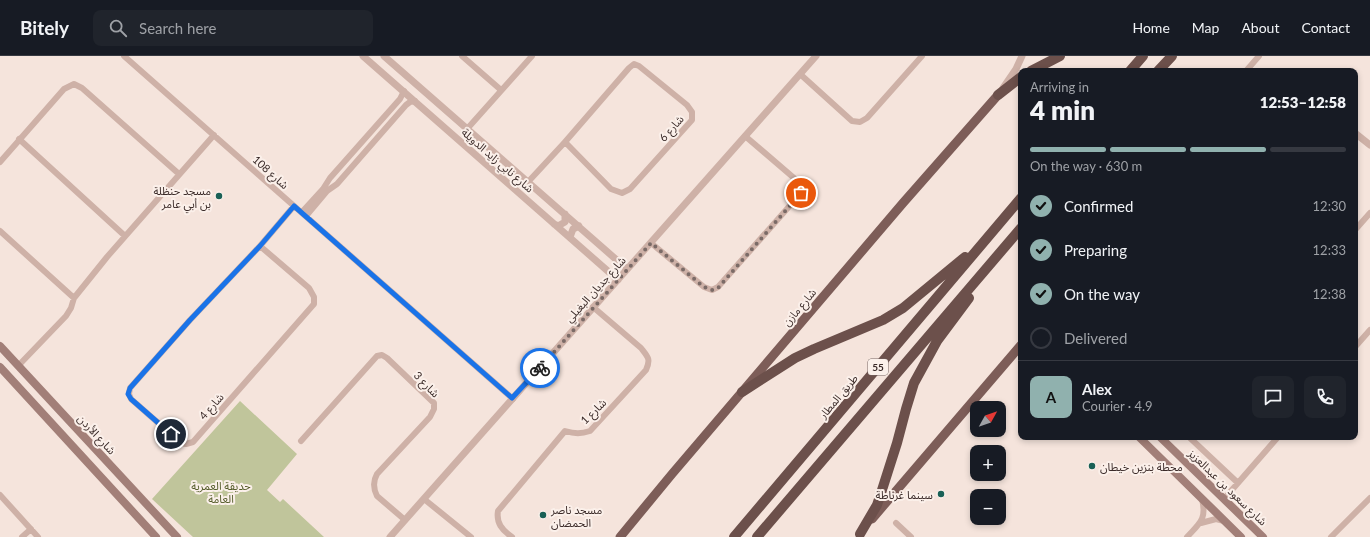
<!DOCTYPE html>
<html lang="en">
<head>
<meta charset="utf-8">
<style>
  :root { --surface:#171b24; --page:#20242c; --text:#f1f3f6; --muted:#9ea1a6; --line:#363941; --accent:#90b1ae }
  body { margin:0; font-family:Lato,"Noto Sans Arabic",sans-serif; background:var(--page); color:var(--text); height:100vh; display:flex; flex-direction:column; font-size:15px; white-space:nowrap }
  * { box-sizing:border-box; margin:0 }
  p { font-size:13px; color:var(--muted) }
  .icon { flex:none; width:22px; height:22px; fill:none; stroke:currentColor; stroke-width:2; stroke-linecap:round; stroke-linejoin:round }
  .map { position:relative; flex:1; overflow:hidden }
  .side { position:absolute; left:1018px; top:12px; width:340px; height:372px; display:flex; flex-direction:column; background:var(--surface); border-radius:8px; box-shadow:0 2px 6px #0003 }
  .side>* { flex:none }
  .needle { width:26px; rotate:50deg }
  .tools { position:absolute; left:970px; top:345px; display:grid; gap:8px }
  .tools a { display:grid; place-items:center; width:36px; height:36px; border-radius:8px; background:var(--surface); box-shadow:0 2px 6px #0003; font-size:20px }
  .pin { position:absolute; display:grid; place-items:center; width:34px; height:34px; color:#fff; margin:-17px; border:2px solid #fff; border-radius:50%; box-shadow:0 1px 4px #0007 }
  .courier { position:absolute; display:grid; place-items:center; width:40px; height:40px; margin:-20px; border:3px solid #1a73e8; border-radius:50%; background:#fff; color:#222; box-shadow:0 1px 5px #0007 }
  .summary em { font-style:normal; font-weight:800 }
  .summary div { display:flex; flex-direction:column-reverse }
  .summary { display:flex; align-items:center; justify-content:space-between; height:68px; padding:0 12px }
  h1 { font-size:26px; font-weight:800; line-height:30px }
  .bar { display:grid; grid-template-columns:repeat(4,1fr); gap:6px 4px; align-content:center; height:48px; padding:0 12px }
  .bar i { height:5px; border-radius:3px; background:var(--line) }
  .bar .active { background:var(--accent) }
  .bar p { grid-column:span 4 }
  .line { display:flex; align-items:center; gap:10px; padding:0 12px; border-top:1px solid var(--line) }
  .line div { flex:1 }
  .round { display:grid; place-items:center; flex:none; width:42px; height:42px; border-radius:8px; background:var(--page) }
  ol { padding:0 12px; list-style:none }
  li { display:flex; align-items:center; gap:12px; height:44px }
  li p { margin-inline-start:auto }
  li .icon { padding:4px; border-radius:50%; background:var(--accent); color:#111; stroke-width:4 }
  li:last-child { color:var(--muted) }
  li i { width:22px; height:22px; border:2px solid var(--line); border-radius:50% }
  header { display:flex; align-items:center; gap:24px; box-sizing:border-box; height:56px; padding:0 20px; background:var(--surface); border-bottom:1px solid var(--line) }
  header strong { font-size:19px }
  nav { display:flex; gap:22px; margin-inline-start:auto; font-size:14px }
  .search { width:280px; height:36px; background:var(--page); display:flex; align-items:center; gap:10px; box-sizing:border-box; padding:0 14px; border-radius:8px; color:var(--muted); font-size:15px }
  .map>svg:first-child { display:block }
  .green { fill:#c0c59b }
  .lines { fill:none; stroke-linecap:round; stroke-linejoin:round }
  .minor { stroke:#ceb1a7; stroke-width:6 }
  .tertiary { stroke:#ceb1a7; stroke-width:7 }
  .secondary { stroke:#a27f78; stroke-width:8 }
  .primary { stroke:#7d5d58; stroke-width:9 }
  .trunk { stroke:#6c504b; stroke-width:10 }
  .done { stroke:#7b6b67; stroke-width:4; stroke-dasharray:0 7.2 }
  .route { stroke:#1a73e8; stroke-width:5 }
  .poi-dot { fill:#196056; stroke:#fbf0ea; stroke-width:1.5 }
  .labels { text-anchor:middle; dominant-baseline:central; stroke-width:4; stroke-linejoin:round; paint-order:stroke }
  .shield { fill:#fbf0ea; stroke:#746562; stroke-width:1 }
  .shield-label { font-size:10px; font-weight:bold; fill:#3a2a28 }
  .street-label { font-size:11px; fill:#3a2a28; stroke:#fbf0ea }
  .poi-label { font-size:11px; fill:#3a2a28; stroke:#fbf0ea; text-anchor:end }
  .park-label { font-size:11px; fill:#535b29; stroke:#fbf0ea }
</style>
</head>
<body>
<header>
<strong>Bitely</strong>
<div class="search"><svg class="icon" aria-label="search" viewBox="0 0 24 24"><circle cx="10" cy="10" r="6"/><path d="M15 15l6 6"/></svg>Search here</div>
<nav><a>Home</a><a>Map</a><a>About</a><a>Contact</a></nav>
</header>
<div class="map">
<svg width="1370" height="481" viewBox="0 0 1370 481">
  <rect width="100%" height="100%" fill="#f5e4dc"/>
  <!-- green -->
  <path class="green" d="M240,345l57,53 -30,36 13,12 3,-3 41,38h-131l-41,-38z"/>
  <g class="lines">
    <!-- minor -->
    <path class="minor" d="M124,0l389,343
      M462,0l39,34
      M1246,15l13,-15
      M800,18l52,47 8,1 7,-4 55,-62
      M467,73l65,-73
      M19,83l106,97
      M0,106l64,-73 10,-5 8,4 97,86
      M528,126l37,-40 64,-74 5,-4 5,2 48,39 5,7v8l-62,69 -8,4 -11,-4 -46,-47
      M302,156l21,-23 7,-11 70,-79 4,-8
      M306,160l21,-25 10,-7 69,-79 4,-3 5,-1
      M1355,174l15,-17
      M0,175l74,67
      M651,187l53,44 8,3 6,-3 83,-94 2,-5 -2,-4 -56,-48
      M260,190l49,42 5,9v7l-121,138 -7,2 -5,-1 -50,-44 -2,-5 1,-6 60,-68 70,-74 34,-40
      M1355,291l15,-17
      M18,310l48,-50 5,-8 3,-10 33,-41 107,-122
      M1189,381l49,46
      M301,385l76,-85 5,-1 5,3 47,45v6l-4,8 -53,57c-4,7 -4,14 0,22l28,24
      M0,439l38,42
      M424,443l47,38
      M1224,443l54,-62
      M896,467l15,14
      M1201,467l15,-4 8,2
      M22,481l9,-8
      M512,481c-10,-7 -16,-14 -14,-26l67,-80c10,3 16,3 25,0l56,-61c5,-11 2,-13 -5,-22l-48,-41
      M1187,481c13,-14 20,-18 15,-38
      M1331,481l39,-39"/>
    <!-- tertiary -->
    <path class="tertiary" d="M363,0l255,224
      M384,0l243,213
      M1003,32l13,-19 6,-13
      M1355,77l15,12
      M554,168l4,2 7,-4v-8
      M570,181l3,-8 6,-3
      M390,481l426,-481"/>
    <!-- secondary -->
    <path class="secondary" d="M0,290l177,191
      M0,311l156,170
      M1139,381l102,100
      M1160,381l103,100"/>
    <!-- primary -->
    <path class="primary" d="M872,463l149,-174
      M620,481l52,-63 231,-271 95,-108"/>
    <!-- trunk -->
    <path class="trunk" d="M1031,15l29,-15
      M1130,15l13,-15
      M1158,15l14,-15
      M998,39l23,-18
      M742,336l53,-34 19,-9 69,-29 20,-12 62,-51
      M860,478l17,-29 5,-15 15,-47 9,-34 8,-26 23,-42 32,-43
      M734,481l287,-339
      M757,481l264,-309"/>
  </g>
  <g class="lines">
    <!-- done -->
    <path class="done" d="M540,312l111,-125 53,44 8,3 6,-2 83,-95"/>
    <!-- route -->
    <path class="route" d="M171,378l-40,-35 -3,-5 2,-6 60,-68 70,-74 34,-40 218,192 28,-30"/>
  </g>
  <!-- markers -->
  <g class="poi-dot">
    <circle cx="219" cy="140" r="4"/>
    <circle cx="1092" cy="410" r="4"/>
    <circle cx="941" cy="438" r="4"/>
    <circle cx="543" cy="459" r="4"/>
  </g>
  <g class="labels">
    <!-- shield labels -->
    <rect class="shield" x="868" y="303" width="20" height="16" rx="3"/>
    <g class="shield-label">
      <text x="878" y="311">55</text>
    </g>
    <!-- street labels -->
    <g class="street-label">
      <text transform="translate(671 72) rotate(-49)">شارع 6</text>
      <text transform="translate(498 104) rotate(41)">شارع نابي زايد الدويلة</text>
      <text transform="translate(271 116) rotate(42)">شارع 108</text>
      <text transform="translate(595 233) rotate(-48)">شارع جديان البغيلي</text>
      <text transform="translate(799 251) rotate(-50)">شارع مازن</text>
      <text transform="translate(427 328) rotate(46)">شارع 3</text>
      <text transform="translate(838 340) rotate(-50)">طريق المطار</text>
      <text transform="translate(211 350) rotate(-49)">شارع 4</text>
      <text transform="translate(593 355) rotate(-45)">شارع 1</text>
      <text transform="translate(97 378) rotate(47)">شارع الأردن</text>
      <text transform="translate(1228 431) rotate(44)">شارع سعود بن عبدالعزيز</text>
    </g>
    <!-- poi labels -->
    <g class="poi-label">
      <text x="211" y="134">مسجد حنظلة<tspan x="211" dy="13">بن أبي عامر</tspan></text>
      <text x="1100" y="410" text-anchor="start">محطة بنزين خيطان</text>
      <text x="933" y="438">سينما غرناطة</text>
      <text x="551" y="453" text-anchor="start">مسجد ناصر<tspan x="551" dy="13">الحمضان</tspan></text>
    </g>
    <!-- park labels -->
    <g class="park-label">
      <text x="221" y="429">حديقة العمرية<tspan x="221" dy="13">العامة</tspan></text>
    </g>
  </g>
</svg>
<div class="tools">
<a><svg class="needle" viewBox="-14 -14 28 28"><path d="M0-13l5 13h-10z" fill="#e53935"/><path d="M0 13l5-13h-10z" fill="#9ea1a6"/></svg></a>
<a>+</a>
<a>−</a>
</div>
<div class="pin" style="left:801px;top:137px;background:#ea580c"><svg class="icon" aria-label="bag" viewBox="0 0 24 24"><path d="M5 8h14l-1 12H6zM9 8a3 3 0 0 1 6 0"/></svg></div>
<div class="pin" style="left:171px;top:378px;background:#1f2937"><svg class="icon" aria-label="home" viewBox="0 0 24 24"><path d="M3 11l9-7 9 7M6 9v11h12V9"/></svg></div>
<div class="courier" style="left:540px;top:312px"><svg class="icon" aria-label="bike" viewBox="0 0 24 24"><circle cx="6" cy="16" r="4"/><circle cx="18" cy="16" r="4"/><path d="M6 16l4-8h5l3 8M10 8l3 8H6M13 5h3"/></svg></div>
<section class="side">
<div class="summary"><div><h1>4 min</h1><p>Arriving in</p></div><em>12:53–12:58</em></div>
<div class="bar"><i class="active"></i><i class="active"></i><i class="active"></i><i></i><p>On the way · 630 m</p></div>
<ol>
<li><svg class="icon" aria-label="check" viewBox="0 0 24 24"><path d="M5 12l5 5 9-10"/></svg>Confirmed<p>12:30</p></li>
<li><svg class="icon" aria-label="check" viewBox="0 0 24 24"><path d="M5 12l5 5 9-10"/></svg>Preparing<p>12:33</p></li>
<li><svg class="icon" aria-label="check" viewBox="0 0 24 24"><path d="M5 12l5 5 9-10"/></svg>On the way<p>12:38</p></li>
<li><i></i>Delivered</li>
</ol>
<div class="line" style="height:72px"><b class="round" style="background:var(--accent);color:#111">A</b><div><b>Alex</b><p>Courier · 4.9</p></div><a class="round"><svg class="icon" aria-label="chat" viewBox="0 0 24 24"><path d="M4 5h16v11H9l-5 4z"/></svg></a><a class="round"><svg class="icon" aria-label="phone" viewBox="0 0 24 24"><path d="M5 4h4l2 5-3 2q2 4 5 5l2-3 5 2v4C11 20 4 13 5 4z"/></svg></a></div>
</section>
</div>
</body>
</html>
